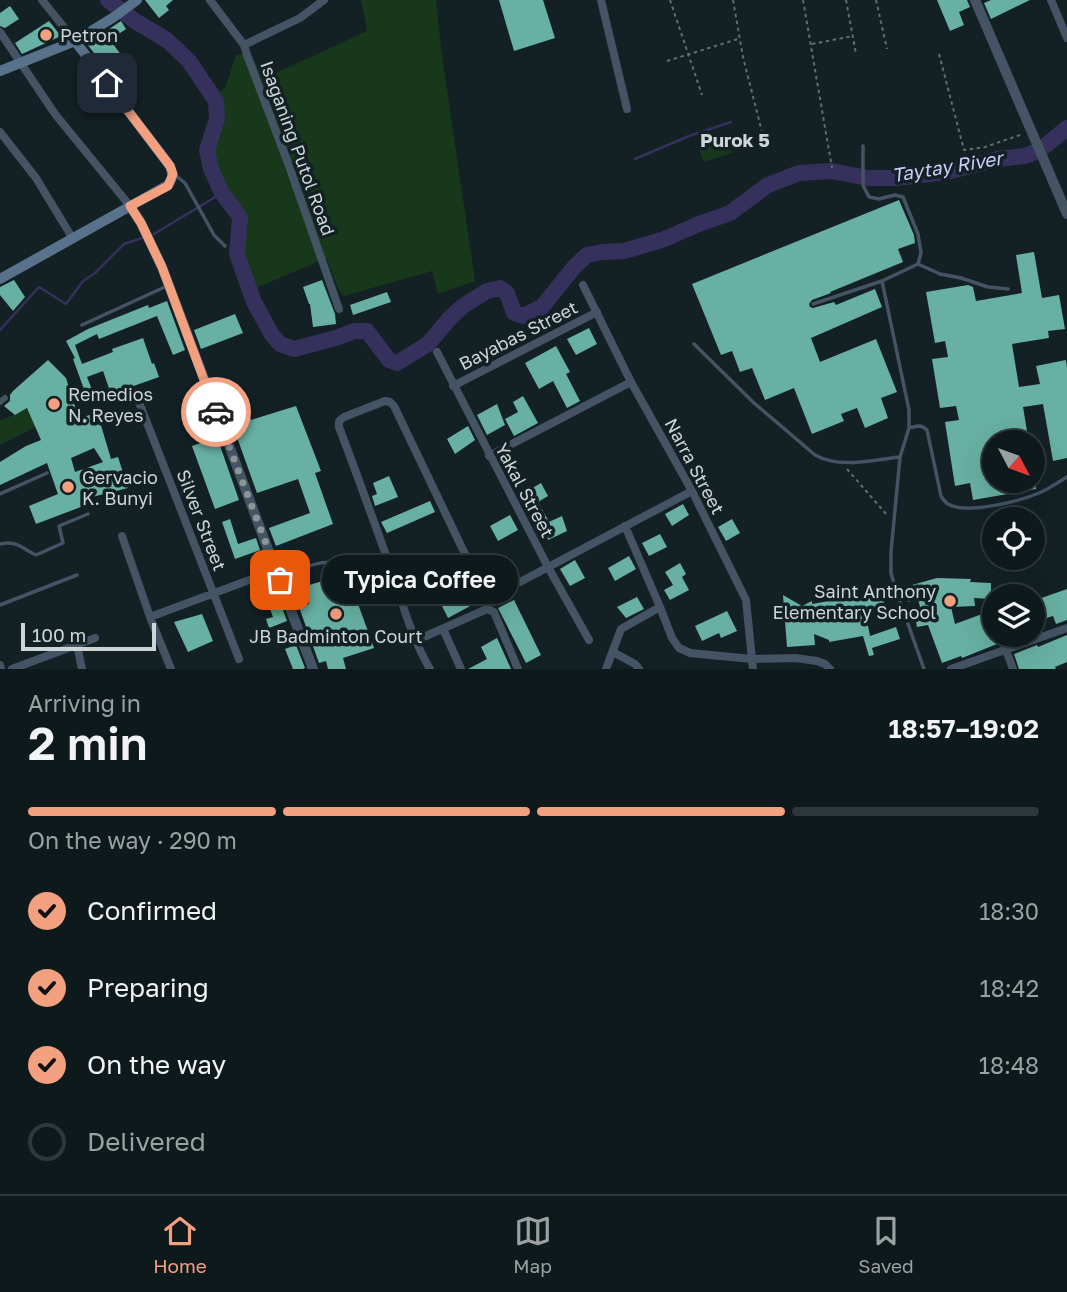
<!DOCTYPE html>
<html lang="en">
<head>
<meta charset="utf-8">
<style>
  :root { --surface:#0e191c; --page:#1c2629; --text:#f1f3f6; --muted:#9ba0a3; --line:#2e383b; --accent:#f2a080 }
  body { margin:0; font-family:"Golos Text",sans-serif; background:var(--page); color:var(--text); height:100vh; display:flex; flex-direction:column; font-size:26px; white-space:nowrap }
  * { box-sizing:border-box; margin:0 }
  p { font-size:23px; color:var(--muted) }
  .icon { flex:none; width:38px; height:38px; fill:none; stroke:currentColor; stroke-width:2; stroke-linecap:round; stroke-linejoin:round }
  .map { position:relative; height:669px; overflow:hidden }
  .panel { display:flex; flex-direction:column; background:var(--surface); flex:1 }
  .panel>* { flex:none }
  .needle { width:46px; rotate:131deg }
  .controls { position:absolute; left:982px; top:430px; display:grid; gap:14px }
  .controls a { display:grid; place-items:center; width:63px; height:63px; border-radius:50%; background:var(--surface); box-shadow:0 7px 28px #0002,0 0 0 2px var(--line); font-size:35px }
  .scale { position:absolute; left:21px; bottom:18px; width:135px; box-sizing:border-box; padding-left:7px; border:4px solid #ccd5d7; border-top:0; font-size:19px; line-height:24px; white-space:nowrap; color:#ccd5d7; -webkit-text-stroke:5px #132125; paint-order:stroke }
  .pin { position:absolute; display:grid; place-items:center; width:60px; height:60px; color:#fff; margin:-30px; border-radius:14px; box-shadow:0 4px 10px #0006 }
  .courier { position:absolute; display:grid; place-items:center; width:70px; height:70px; margin:-35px; border:5px solid #f2a080; border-radius:50%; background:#fff; color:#222; box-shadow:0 2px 9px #0007 }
  .bubble { position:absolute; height:49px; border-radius:24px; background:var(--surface); box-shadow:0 7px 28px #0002,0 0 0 2px var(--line); font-size:23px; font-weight:600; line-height:49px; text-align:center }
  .headline em { font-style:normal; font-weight:600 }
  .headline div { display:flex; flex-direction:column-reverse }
  .headline { display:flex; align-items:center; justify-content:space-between; height:119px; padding:0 28px }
  h1 { font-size:46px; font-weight:600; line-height:52px }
  .bar { display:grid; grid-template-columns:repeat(4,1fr); gap:10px 7px; align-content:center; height:84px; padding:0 28px }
  .bar i { height:9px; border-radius:5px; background:var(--line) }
  .bar .active { background:var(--accent) }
  .bar p { grid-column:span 4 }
  ol { padding:0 28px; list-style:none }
  li { display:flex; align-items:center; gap:21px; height:77px }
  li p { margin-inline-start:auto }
  li .icon { padding:7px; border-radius:50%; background:var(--accent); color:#111; stroke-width:4 }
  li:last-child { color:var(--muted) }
  li i { width:38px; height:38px; border:4px solid var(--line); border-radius:50% }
  .tabs { display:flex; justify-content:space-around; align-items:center; height:98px; border-top:2px solid var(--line); background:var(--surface); font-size:19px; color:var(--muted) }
  .tabs a { display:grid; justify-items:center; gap:4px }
  .tabs .active { color:var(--accent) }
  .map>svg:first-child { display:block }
  .green { fill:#18381c }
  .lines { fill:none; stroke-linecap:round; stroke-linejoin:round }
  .stream { stroke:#35315c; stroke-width:2.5 }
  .river { stroke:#35315c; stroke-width:16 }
  .building { fill:#68b0a3; fill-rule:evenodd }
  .path { stroke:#616d70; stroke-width:2; stroke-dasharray:3.5 3.5; stroke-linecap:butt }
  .service { stroke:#445464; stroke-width:3.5 }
  .pedestrian { stroke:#445464; stroke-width:6 }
  .minor { stroke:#445464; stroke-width:8 }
  .tertiary { stroke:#445464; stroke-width:10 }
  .secondary { stroke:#59728c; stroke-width:10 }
  .done { stroke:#8b9699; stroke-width:7; stroke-dasharray:0 12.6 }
  .route { stroke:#f2a080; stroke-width:9 }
  .poi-dot { fill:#f2a080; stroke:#132125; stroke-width:2.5 }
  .labels { text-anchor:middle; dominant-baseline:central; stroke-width:7; stroke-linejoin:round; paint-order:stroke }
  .poi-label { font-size:18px; fill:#ccd5d7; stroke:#132125; text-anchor:start }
  .street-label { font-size:18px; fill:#ccd5d7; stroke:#132125 }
  .neighbourhood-label { font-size:19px; font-weight:bold; fill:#ccd5d7; stroke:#132125 }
  .water-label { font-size:19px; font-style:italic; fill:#cdcdfa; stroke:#132125 }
</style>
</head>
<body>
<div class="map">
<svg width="1067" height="669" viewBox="0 0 1067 669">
  <rect width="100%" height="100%" fill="#132125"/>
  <!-- green -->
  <path class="green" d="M361,0h75l5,49 34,232 -37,13 -6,-23 -88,25 -5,-6 -13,-32 -70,30 -15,-34 3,-36 -20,-29 -10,-37 7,-28v-22l-5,-8 9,-6 11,-33 15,-1 12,25 104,-48z
    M727,136l5,17 -28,9 -6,-16z
    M37,404l8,18 -45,23v-24z"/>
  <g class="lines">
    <!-- stream -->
    <path class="stream" d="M635,159l54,-23 42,-14
      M154,234l68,-41
      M0,330l39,-43 27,17 17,-23 12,-8 29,-29 18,-6"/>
    <!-- river -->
    <path class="river" d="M108,0l27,21 32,19 22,21 27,40 1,18 -10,31 4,19 11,24 18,24 -3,37 17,48 18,33 8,9 14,5 42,-11 18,-7h13l22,29 8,3 31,-19 22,-26 13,-12 24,-15 13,-3 7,5 7,20 9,3 19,-9 33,-41 12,-11 15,-3 22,-1 38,-11 37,-16 31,-11 38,-28 31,-12 32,-2 37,7h29l49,-6 52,-13 27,-3 15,-6 27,-22"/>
  </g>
  <!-- building -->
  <path class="building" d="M145,0h28l-7,6 3,4 -10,8z
    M499,0h44l12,38 -41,13z
    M937,0h30l3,7 -11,5 5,13 -14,6z
    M991,0h39l-39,19 -7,-16z
    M10,6l9,13 -14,9 -5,-2v-13z
    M49,21l12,15 -39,18 -7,-11z
    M121,21l5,8 -9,6 3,4 -7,5 9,12 -9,8 -9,-11 -7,4 -10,-13z
    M899,200l15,35 1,8 -17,6 5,13 -73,30 1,1 -19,7 -3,4 1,3 3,1 21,-6 2,3 39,-16 7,18 -71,31 9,24 56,-23 21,53 -16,6 7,20 -23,10 -8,-20 -16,6 3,7 -32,13 -18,-46 -29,12 -13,-32 -12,4 -8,-21 -11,4 -29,-71z
    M1034,252l8,46 17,-3 6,34 -17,2 1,7 -37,6 7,43 21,-3 -4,-18 30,-6 1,8v90l-14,3 -10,-57 -20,3 6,36h-35v38h41l1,8 -63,11 -3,-17 -15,3 -10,-64 14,-2 -3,-14 -16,2 -8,-49 16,-2 -3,-16 -10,2 -9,-51 42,-7 5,2 3,14 46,-8 -6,-38z
    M14,280l11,17 -12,14 -13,-16v-8z
    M322,280l13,34 1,10 -23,3 -3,-23h-1l-6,-17z
    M387,292l4,10 -38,13 -3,-10z
    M167,301l18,49 -12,5 -16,-39 -58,23 -2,-5 -22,11 7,19 31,-12 -1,-3 31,-11 9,26 2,-1 5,14 -48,17 -8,-23 -16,6 9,23 -7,3 -16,-44 2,-1 -9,-17 22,-12 60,-24 1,3z
    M235,314l8,19 -42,16 -7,-19z
    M589,328l8,16 -21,11 -9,-16z
    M556,346l14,26 -4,2 14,27 -13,7 -14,-27 -14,8 -14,-26z
    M48,360l18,18 13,41 18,-7 14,47 7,-2 10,31 -44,11 2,6 -50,19 -7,-18 29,-12 -11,-31 -47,22v-23l26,-16 15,-6 -14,-32 -12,7 -11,-9 6,-5v-6l3,-4zM94,448l9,14 -28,10 -4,-14z
    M238,384l13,36 45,-14 25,65 -6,2 18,51 -57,22 -7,-18 41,-15 -12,-34 -41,14 -37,-103z
    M523,396l15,27 -24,13 -9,-17 13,-7 -5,-10z
    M497,404l8,21 -18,10 -10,-20z
    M468,426l7,14 -20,14 -8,-15z
    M217,437l22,63 -24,9 -23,-63z
    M389,476l9,21 -23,9 -3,-10 5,-2 -4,-11z
    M541,483l7,13 -10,6 11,20 13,-6 5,15 -19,9 -9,-20 -4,2 -6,-11 4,-2 -9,-16z
    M430,501l5,11 -48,21 -6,-11z
    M683,504l6,11 -17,11 -7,-12z
    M510,515l8,15 -20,11 -8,-15z
    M230,519l8,25 18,-6 4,12 -25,9 -13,-37z
    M732,519l8,14 -14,8 -8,-14z
    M660,534l7,13 -18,9 -7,-13z
    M629,556l7,13 -21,12 -7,-13z
    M575,560l10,18 -15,8 -10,-17z
    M680,563l6,11 -4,3 7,13 -19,10 -6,-10 9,-5 -8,-13z
    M456,573l18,31 -26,14 -8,-16 15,-7 -9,-17z
    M345,574l4,5 25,69 -31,10 3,11h-18l-2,-8 -7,2 -20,-56 10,-3 -6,-17z
    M937,578l34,1 -1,3 21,1v16l-17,-1 1,8 -24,1 4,17 27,-10 2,4 10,-4v21h33l-10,4v-3l-55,22 -1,-2 -19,7 -14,-38 -11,2 -2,-11 7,-1 -4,-16 -10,3 -3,-15z
    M1067,589v31l-11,4 -3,-8 -13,4 -7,-19z
    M882,594l3,13 -20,4 5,25 26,-9 4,12 -28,9 2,7 -5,1 -6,-20 -34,6v-2l-15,-6 1,11 -28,2 -4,-52 19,11 10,-5v3l34,-6v1l17,-2z
    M637,597l7,12 -18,9 -9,-11z
    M514,600l27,55 -15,8 -28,-55z
    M280,602l7,19 -18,7 -3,-9 7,-2 -4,-11z
    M727,611l10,20 -16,7 -2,-5 -17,8 -7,-15z
    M202,614l11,27 -25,11 -14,-30z
    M1067,635v27l-12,5 1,2h-37l-5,-15 23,-9 1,2z
    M497,638l14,31h-43l19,-10 -6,-12z
    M296,645l9,23 -2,1h-10l-8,-20z"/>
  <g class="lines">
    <!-- path -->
    <path class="path" d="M670,0l32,95
      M733,0l10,57 19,75
      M803,0l29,168
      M846,0l10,54
      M876,0l11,49
      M812,44l41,-8
      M939,54l25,96 21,-3 38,-13
      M667,61l71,-22
      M847,469l40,46"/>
    <!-- service -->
    <path class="service" d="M863,146v39l6,12 10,2 16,-4 8,2 15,37 3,19 -3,11
      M175,175l10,8 29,52 11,11
      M882,281l27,129v18l-9,29 -9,95v21l4,14 29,82
      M813,304l69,-23 36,-17 22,10 21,4 27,9 20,2
      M82,325l85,-39
      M694,344l60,59 61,52c25,14 57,5 85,2
      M909,428c7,-2 12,-4 18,2l14,66c1,2 6,8 7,8 19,11 72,-3 91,-11 10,-4 19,-11 28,-16
      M0,494l47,-21
      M0,544c18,-4 22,5 36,11l27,-12 -4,-17 29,-12
      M282,579c18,-9 43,-25 63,-11 6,5 12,15 17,22
      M0,605l77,-30"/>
    <!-- pedestrian -->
    <path class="pedestrian" d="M0,402l5,-4"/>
    <!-- minor -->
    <path class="minor" d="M42,0l33,41
      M210,0l34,45 3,10 41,108 51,146
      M601,0l26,109
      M1051,0l16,38
      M0,32l55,82 75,92
      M244,45l56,-27 24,-18
      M0,132l36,46 37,61
      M583,285l48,97 61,109 54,109 7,69
      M437,352l111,215 41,73
      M453,386l144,-74
      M135,392l104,267
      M489,456l142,-74
      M625,526l35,81 12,31 7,10 11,5 62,6 43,-1 22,3 8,3 5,5
      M122,536l28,81 21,52
      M520,582l172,-91
      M400,595l61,-32 3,-4 1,-5 -71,-148 -4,-4 -5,-1 -41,16 -5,4v6c18,47 35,95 52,142 11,33 21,70 39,100
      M150,617l126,-47
      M443,629l18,40
      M417,640l70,-31 7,3 24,57
      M77,645l5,24
      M1006,650l7,19
      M613,652l22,12 4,5
      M0,665l1,4
      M12,669l83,-31
      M606,669l15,-40 39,-22
      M951,669l116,-41"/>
    <!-- tertiary -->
    <path class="tertiary" d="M975,0l92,214
      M130,206l11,17 21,44 151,402"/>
    <!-- secondary -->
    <path class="secondary" d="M0,71l75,-30 39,-24 23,-17
      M0,279l168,-94c5,-7 5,-11 2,-19l-95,-125"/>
  </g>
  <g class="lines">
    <!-- done -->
    <path class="done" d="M216,412l64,168"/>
    <!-- route -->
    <path class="route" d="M107,83l63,83 3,8 -5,12 -38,20 11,17 21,44 54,145"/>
  </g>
  <!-- markers -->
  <g class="poi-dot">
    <circle cx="46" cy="35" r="7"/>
    <circle cx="54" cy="404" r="7"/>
    <circle cx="68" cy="487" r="7"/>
    <circle cx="950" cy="601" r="7"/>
    <circle cx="336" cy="614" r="7"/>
  </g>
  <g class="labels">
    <!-- poi labels -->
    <g class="poi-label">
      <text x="60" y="35">Petron</text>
      <text x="68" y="394">Remedios<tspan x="68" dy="21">N. Reyes</tspan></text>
      <text x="82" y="477">Gervacio<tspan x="82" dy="21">K. Bunyi</tspan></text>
      <text x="936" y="591" text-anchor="end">Saint Anthony<tspan x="936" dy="21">Elementary School</tspan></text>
      <text x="336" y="636" text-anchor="middle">JB Badminton Court</text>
    </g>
    <!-- street labels -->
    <g class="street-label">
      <text transform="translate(298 148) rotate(70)">Isaganing Putol Road</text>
      <text transform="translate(518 335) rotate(-27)">Bayabas Street</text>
      <text transform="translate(695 466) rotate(62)">Narra Street</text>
      <text transform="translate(525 490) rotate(62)">Yakal Street</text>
      <text transform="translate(202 520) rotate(69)">Silver Street</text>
    </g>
    <!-- neighbourhood labels -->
    <g class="neighbourhood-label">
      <text x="735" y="139">Purok 5</text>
    </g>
    <!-- water labels -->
    <g class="water-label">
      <text transform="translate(947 166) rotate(-9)">Taytay River</text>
    </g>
  </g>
</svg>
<div class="controls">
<a><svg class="needle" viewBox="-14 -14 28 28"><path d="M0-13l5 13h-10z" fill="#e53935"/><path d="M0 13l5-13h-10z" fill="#9ba0a3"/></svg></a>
<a><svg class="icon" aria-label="locate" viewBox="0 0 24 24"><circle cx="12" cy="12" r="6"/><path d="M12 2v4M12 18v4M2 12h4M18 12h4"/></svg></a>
<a><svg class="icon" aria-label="layers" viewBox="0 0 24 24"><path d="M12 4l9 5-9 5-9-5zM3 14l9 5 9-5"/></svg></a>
</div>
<div class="scale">100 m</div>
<div class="pin" style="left:280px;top:580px;background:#ea580c"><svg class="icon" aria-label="bag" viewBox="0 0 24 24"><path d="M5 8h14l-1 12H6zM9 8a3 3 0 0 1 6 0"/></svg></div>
<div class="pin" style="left:107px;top:83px;background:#1f2937"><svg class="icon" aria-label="home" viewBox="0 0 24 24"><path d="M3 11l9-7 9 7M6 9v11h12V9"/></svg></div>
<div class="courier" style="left:216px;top:412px"><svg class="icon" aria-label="car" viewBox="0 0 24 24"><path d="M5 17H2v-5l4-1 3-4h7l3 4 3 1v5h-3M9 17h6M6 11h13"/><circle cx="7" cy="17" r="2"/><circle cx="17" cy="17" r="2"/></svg></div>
<div class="bubble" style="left:322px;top:555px;width:196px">Typica Coffee</div>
</div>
<section class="panel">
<div class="headline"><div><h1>2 min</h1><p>Arriving in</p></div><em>18:57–19:02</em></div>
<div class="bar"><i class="active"></i><i class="active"></i><i class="active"></i><i></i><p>On the way · 290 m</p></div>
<ol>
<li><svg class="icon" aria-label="check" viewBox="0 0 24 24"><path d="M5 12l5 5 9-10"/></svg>Confirmed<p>18:30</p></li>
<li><svg class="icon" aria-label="check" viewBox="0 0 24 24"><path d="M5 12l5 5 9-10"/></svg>Preparing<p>18:42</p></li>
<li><svg class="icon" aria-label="check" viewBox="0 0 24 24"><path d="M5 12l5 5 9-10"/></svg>On the way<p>18:48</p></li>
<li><i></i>Delivered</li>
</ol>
</section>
<nav class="tabs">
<a class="active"><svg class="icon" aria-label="home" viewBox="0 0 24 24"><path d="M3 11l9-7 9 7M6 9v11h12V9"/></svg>Home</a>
<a><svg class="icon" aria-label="map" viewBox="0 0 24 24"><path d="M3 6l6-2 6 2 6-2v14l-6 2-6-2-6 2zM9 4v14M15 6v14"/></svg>Map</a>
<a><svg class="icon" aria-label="saved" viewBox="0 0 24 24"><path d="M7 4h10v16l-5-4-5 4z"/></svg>Saved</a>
</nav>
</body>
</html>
